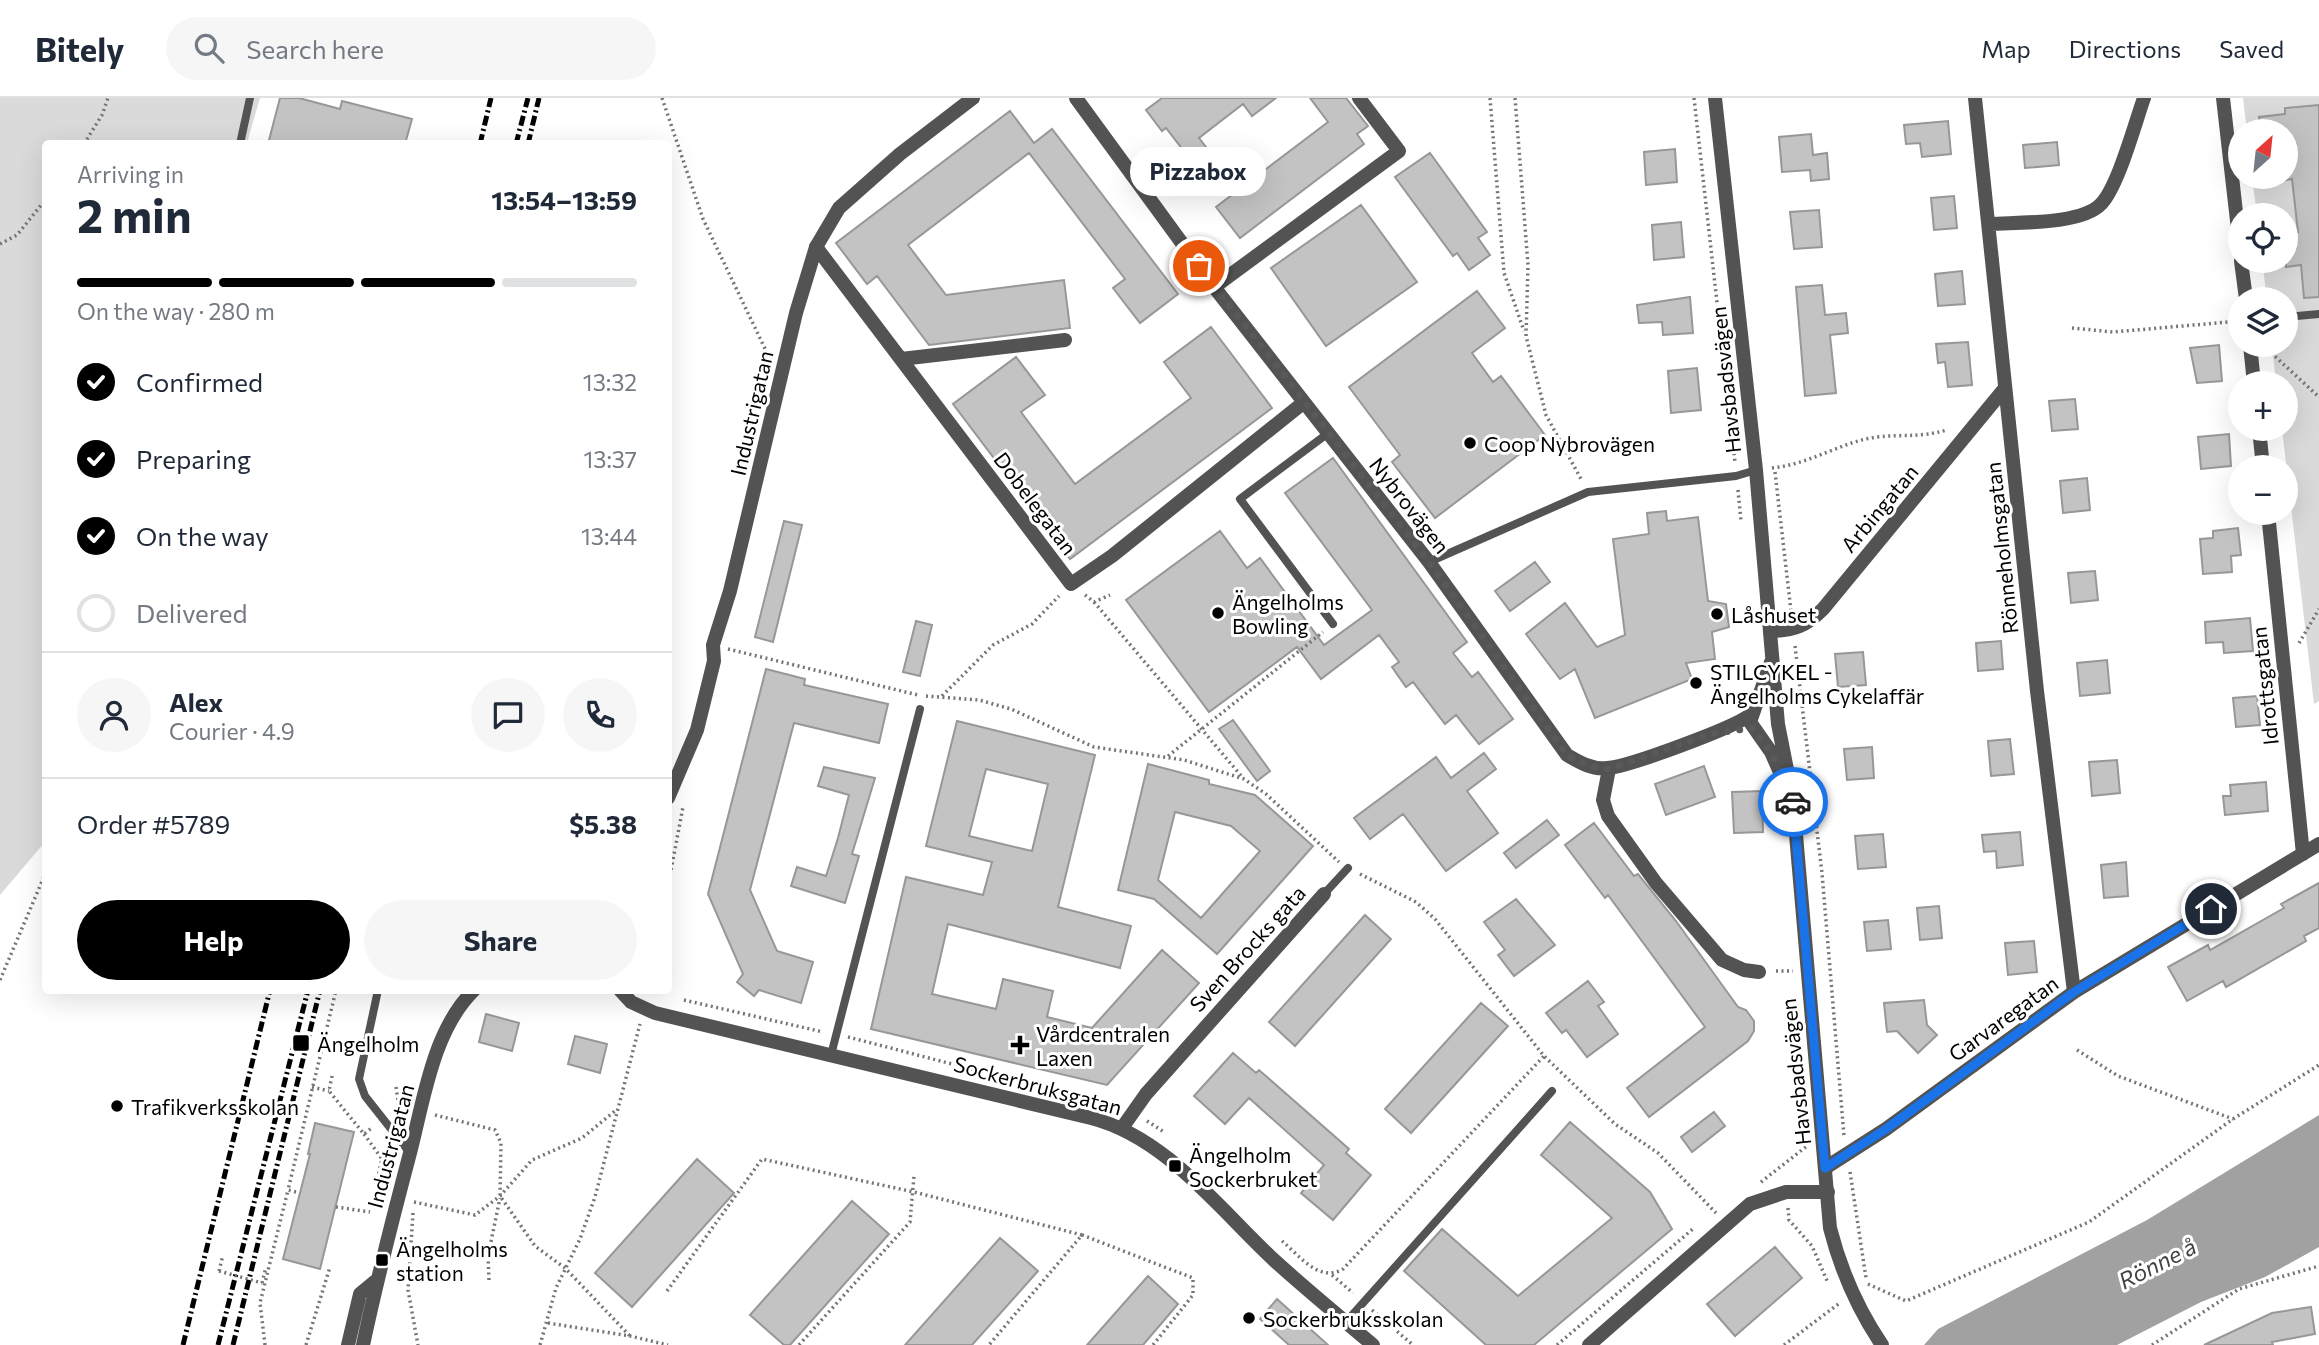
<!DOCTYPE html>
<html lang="en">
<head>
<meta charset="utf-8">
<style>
  :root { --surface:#fff; --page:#f6f6f7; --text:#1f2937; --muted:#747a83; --line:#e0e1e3; --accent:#000 }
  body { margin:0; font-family:Commissioner,sans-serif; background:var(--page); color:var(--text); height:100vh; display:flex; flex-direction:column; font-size:26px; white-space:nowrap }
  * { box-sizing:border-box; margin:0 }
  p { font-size:23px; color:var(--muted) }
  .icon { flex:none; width:38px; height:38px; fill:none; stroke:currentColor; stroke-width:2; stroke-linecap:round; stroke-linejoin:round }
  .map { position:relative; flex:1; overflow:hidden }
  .side { position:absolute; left:42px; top:42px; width:630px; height:854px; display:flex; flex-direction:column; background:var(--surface); border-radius:7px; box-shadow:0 7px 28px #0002 }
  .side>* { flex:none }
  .needle { width:46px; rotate:27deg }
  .fabs { position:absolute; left:2228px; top:21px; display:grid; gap:14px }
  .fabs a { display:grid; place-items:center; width:70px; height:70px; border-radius:50%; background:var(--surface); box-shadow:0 7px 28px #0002; font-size:35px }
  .pin { position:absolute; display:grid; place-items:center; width:60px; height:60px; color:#fff; margin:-30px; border:4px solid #fff; border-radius:50%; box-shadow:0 2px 7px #0007 }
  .courier { position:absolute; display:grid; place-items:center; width:70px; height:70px; margin:-35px; border:5px solid #1a73e8; border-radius:50%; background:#fff; color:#222; box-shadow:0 2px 9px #0007 }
  .bubble { position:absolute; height:49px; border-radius:24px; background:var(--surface); box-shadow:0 7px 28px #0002; font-size:23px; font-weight:700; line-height:49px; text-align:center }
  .headline em { font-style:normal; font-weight:700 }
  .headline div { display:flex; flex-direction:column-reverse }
  .headline { display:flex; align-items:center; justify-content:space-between; height:119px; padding:0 35px }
  h1 { font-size:46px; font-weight:700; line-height:52px }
  .bar { display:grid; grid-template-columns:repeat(4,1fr); gap:10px 7px; align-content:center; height:84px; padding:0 35px }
  .bar i { height:9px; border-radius:5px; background:var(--line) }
  .bar .on { background:var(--accent) }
  .bar p { grid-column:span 4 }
  .line { display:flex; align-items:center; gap:18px; padding:0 35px; border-top:2px solid var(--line) }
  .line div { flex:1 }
  .round { display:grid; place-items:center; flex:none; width:74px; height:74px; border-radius:37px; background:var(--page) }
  ol { padding:0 35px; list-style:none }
  li { display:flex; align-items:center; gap:21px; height:77px }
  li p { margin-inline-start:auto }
  li .icon { padding:7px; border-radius:50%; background:var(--accent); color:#fff; stroke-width:4 }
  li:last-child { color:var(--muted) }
  li i { width:38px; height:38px; border:4px solid var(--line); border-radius:50% }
  .action { display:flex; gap:14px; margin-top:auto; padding:14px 35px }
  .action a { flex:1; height:80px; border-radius:42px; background:var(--accent); color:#fff; font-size:28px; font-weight:700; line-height:80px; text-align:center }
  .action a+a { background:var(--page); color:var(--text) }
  header { display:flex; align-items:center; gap:42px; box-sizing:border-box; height:98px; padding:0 35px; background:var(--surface); border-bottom:2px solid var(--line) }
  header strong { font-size:33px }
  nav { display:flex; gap:38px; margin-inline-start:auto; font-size:24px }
  .search { width:490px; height:63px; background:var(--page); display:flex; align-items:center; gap:18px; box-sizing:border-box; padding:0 24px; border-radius:38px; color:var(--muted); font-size:26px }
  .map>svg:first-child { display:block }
  .green { fill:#dadada }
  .water { fill:#a1a1a1 }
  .building { fill:#c3c3c3; stroke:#979797; stroke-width:2; fill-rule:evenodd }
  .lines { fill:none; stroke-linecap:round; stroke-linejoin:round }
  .path { stroke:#757575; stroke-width:3.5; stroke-dasharray:2 3.5; stroke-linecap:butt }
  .service { stroke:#535353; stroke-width:8 }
  .minor { stroke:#535353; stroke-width:14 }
  .tertiary { stroke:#535353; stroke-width:14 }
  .rail { stroke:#000; stroke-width:5; stroke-dasharray:10 3.5 2 3.5; stroke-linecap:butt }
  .path-bridge { stroke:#757575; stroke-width:3.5; stroke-dasharray:2 3.5; stroke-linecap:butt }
  .done { stroke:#595959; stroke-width:7; stroke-dasharray:0 12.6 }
  .route { stroke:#1a73e8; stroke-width:9 }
  .poi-dot { fill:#000; stroke:#fff; stroke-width:2.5 }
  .labels { text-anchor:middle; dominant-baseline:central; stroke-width:6; stroke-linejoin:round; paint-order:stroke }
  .street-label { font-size:21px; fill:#000; stroke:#fff }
  .poi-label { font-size:21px; fill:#000; stroke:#fff; text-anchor:start }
  .water-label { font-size:23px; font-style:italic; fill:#424242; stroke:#fff }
</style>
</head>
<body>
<header>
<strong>Bitely</strong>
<div class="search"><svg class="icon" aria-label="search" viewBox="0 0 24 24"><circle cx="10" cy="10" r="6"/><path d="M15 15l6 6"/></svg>Search here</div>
<nav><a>Map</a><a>Directions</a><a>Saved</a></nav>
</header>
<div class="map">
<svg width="2319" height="1247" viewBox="0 0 2319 1247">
  <rect width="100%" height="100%" fill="#fff"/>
  <!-- green -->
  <path class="green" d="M0,0h260l-13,45 -201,1 -1,698 -45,53z
    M2243,0h76v603l-5,3 -32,-275h4v-46h-10l-4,-38h14v-46h-19l-5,-38h24v-46h-29l-5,-38h34v-46h-39z"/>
  <!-- water -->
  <path class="water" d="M2319,1017v132l-7,4 -47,26 -64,25 -84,43h-193l14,-16 209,-109z"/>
  <!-- building -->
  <path class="building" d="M280,0h19l41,11 2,-8 70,18 -7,25h-137z
    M1162,0h114l-24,18 -9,-12 -44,34 7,9 -16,12 -24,-31 -4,3 -16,-21z
    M1310,0h36l22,28 -11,8 7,10 -124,94 -24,-31 112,-85z
    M2319,7v192l-15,1 -3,-33 -15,2v-34l12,-1 -6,-53 -6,1v-49h-25l-2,-14 26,-3v-6z
    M1010,13l24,32 18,-14 126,165 -38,29 -27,-35 12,-9 -96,-126 -121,92 38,50 118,-15 6,48 -141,17 -52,-69 -10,8 -31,-41z
    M1948,23l3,33 -29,3 -2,-14 -14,1 -2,-19z
    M1811,36l2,21 14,-2 2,26 -18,2 -1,-11 -28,2 -3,-35z
    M2057,44l2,23 -34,3 -2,-23z
    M1675,51l2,33 -31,3 -2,-33z
    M1430,55l57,79 -9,6 12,17 -21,15 -12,-17 -4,3 -58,-79z
    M1954,98l3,32 -23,2 -3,-32z
    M1361,107l56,77 -91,64 -55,-78z
    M1819,112l3,37 -28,2 -4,-37z
    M1681,124l3,35 -30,3 -2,-35z
    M1962,173l3,33 -27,2 -3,-32z
    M1822,187l3,30 21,-2 2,20 -18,2 6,58 -31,3 -9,-109z
    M1477,193l28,37 -33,25 21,29 8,-6 44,59 -110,83 -43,-56 8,-7 -51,-68z
    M1690,199l3,36 -30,2 -1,-13 -23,1 -2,-18z
    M1211,229l61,81 -202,151 -117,-155 63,-47 29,38 -24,17 54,72 116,-86 -27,-36z
    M1968,244l4,43 -24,2 -3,-25 -7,1 -2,-19z
    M2219,247l3,36 -25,2 -7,-35z
    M1697,270l4,42 -30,3 -3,-42z
    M2075,301l3,30 -26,2 -3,-30z
    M2229,336l2,32 -30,3 -3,-32z
    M1333,360l134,184 -14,11 19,24 6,-5 35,47 -34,25 -23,-29 -11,9 -32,-42 -7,5 -14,-20 7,-5 -20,-27 -58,44 -24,-32 -88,65 -83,-112 94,-69 27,37 13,-10 64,87 48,-35 -87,-117z
    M2087,380l3,32 -27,3 -3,-32z
    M1666,413l1,10 31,-4 10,84 18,3 3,23 -17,5 3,27 -29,4 6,16 -97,39 -20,-49 -15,10 -34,-45 39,-31 32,44 28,-12 -12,-96 36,-5 -2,-21z
    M784,423l18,4 -29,117 -18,-5z
    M2238,430l3,27 -10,1 1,16 -29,2 -3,-35 13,-1v-7z
    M1535,464l15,20 -40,29 -15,-20z
    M2095,473l3,29 -27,3 -3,-30z
    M2250,520l3,33 -29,2 -1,-11 -17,1 -1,-21z
    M916,523l16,4 -12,51 -17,-4z
    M2001,543l2,28 -25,2 -2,-28z
    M1863,554l3,33 -28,2 -3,-33z
    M2107,562l3,33 -30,3 -3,-33z
    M766,571l39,10 -1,6 84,19 -9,39 -85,-20 -44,167 27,61 36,11 -12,41 -42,-13 -5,6 -17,-14 6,-8 -35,-80z
    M2257,598l3,29 -24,2 -3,-29z
    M1233,622l37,51 -13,10 -38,-52z
    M957,623l138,34 -37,152 73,19 -11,42 -172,-44 -16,70 64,15 7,-30 50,12 -6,26 45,11 70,-78 37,33 -92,102 -236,-56 35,-152 77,18 9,-33 -66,-16zM986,671l62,15 -16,67 -63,-15z
    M2010,641l4,35 -23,2 -3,-35z
    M1872,649l2,31 -27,2 -3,-31z
    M1484,655l12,16 -29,22 31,42 -52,38 -43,-57 -33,25 -16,-21 82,-61 15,21z
    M2117,662l3,33 -28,3 -3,-34z
    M1148,666l61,16v4l46,11 58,51 -96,108 -63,-55 -36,-9zM1175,714l56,14 29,25 -59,67 -43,-38z
    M1704,668l11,31 -49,18 -11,-31z
    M824,669l51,11 -23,76 7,2 -14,47 -54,-17 6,-19 29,9 12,-38 11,-43 -31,-9z
    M2266,684l2,29 -43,4 -2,-19h8l-1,-11z
    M1762,693l1,41 -29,1 -2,-41z
    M1547,722l12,15 -43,33 -12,-15z
    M1594,725l40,53 4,-2 38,47 62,86 8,3 8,11v10l-6,10 -99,76 -22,-29 78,-61 -97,-132 -3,3 -40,-53z
    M2020,734l3,33 -26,3 -1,-17 -12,1 -2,-17z
    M1883,736l3,33 -28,2 -3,-33z
    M2126,764l2,34 -24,2 -3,-33z
    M2319,785v45l-15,8 2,5 -80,46 -3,-6 -36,20 -19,-34 40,-22 2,5 74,-42 -3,-4z
    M1516,801l39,46 -41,31 -16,-21 7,-5 -21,-28z
    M1939,808l3,32 -22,2 -3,-32z
    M1365,817l26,24 -96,107 -26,-24z
    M1888,822l3,29 -24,2 -3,-29z
    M2034,843l3,31 -29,3 -3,-32z
    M1588,883l16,21 -6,4 20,28 -31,23 -21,-27 -4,3 -16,-20z
    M1924,902l3,25 10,10 -19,18 -21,-22 -10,1 -3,-29z
    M1481,905l27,23 -97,107 -26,-24z
    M486,916l33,9 -7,28 -33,-9z
    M575,938l32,8 -7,29 -32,-9z
    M1233,955l23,20 3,-3 90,79 -3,4 25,22 -38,45 -32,-27 23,-28 -75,-67 -24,26 -31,-28z
    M1714,1014l11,14 -33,26 -11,-15z
    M1570,1024l80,70 22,37 -138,116h-48l-82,-74 38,-42 76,67 94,-78 -71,-63z
    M315,1025l39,9 -34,137 -37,-10 27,-105h-2z
    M697,1061l37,34 -102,114 -37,-34z
    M852,1103l37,33 -99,111h-6l-34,-30z
    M1000,1140l38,33 -66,74h-67z
    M1775,1149l27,31 -67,58 -28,-32z
    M1148,1178l30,28 -35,41h-56z
    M1277,1201l51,46h-39l-29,-26z
    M2311,1209l4,27 -43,8 1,3h-69l68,-32z"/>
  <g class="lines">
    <!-- path -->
    <path class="path" d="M662,0l41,121 66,138
      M1490,0l14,175 20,58
      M1515,0l13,167 -2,71 20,79 35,64
      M1694,0l41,364
      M84,46l18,-29 6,-17
      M0,146l17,-9 29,-36
      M2072,230l41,4 127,-11
      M2267,251l52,48
      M1772,370c39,-4 71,-27 105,-31 27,-3 41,1 70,-7
      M1775,374l16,139
      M1738,392l3,31
      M1085,497l9,7 16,-7
      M1094,504l149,176
      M2299,545l20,-34
      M1795,548l27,227 22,263
      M728,551l190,46
      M926,598l53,4 32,9 83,38 90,13 60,19 22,15 73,68
      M942,598l51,-51 39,-21 27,-28
      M1168,658l155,-124
      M1360,776l56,28 19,17 109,137 71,68 43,29 58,60
      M668,788l15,-79
      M1776,873h17
      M0,882l46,-108
      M419,894l1,-2
      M684,902l139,32
      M848,939l270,70
      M2077,952l41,26 115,43
      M332,978l-3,15 35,43 9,-7
      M312,989l17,4
      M396,989l3,20
      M435,1017l60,15 6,13 -1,53 35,50 30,22 65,68
      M1147,1023l17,11
      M364,1036l18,25 -6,26
      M1850,1074l16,106
      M1761,1084l46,-36
      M296,1094l-8,-2 48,-200
      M414,1104l61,13 25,-19 32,-36 50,-22 33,-27
      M336,1109l34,5
      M1788,1110l1,12 23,26 16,37
      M413,1115l-5,77 10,55
      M1082,1137l111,43v17l-40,50
      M1282,1143c18,15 37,42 61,28l201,-213
      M219,1173l4,-16
      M1332,1177l21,18
      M489,1182l-1,-24 12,-58
      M262,1185l4,-16
      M1868,1186l38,17 183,-79 144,-103 86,-54
      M667,1193l95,-132 152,33 168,43 -93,110
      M1372,1212l41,35
      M548,1225l82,13 38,9
      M265,1247l-5,-42 28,-113
      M306,1247l24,-78
      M540,1247l16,-57 24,-49 15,-42 45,-173
      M799,1247l111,-123 4,-46
      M1557,1247l137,-117
      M1784,1247l57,-43
      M2152,1247l87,-56 80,-23"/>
    <!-- service -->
    <path class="service" d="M240,46l10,-46
      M2286,219l33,-3
      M1327,336l-87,65 93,125
      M1429,464l159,-70 148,-16 20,-6
      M1324,796l24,-26
      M378,892l-19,89 6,17 45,57
      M831,957l89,-346
      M1346,1224l206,-231"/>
    <!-- minor -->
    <path class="minor" d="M1076,0l138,189 215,275 138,193c12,7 25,15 40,13 21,-1 126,-40 143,-53
      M1975,0l62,593 37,301
      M2223,0l17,149
      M1990,126c27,-2 91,1 111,-20 17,-17 34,-81 43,-106
      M816,149l255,337 41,-28 191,-153
      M2241,163l5,38
      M1214,189l185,-136 -40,-53
      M2250,247l4,38
      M901,261l164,-19
      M2259,331l4,38
      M2268,415l35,341
      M1770,533c24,0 36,-5 53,-22l182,-221
      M1609,671l-6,31 5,16 48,67 66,77 22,10 15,2
      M620,892l11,12 24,11 436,105c75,19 129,92 184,143 32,29 65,56 98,84
      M1122,1030l24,-34 178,-200
      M1825,1070l61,-39 188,-137 245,-148
      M1589,1247l161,-141 36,-12h42"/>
    <!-- tertiary -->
    <path class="tertiary" d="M1715,0l41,372 22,254 15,76 37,428c11,43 27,80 52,117
      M1771,564l-21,60 21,30 12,27
      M668,700l29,-68 17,-69 -1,-16 17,-54 66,-278 20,-66 23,-39 61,-54 73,-56
      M348,1247l12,-51 17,-14
      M363,1247c14,-65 30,-128 47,-192 14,-54 23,-123 64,-163"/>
    <!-- rail -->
    <path class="rail" d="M480,46l11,-46
      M516,46l12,-46
      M528,46l11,-46
      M183,1247l87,-355
      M218,1247l90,-355
      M233,1247l87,-355"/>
    <!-- path-bridge -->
    <path class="path-bridge" d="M219,1173l43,12"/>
  </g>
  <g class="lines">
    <!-- done -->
    <path class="done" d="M1199,168l230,296 138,193 19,10 23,4 101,-35 42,-6 19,24 22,50"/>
    <!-- route -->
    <path class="route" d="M1793,704l32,366 61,-39 188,-137 137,-83"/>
  </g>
  <!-- markers -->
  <g class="poi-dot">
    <circle cx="1470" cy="345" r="7"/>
    <circle cx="1218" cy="515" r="7"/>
    <circle cx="1717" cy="516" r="7"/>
    <circle cx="1696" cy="585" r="7"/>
    <rect x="292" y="936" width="18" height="18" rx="3.5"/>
    <path d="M1016.5 936.5h7v7h7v7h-7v7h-7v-7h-7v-7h7z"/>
    <circle cx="117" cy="1008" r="7"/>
    <rect x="1168" y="1061" width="14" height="14" rx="3.5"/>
    <rect x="375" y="1155" width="14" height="14" rx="3.5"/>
    <circle cx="1249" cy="1220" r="7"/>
  </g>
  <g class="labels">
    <!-- street labels -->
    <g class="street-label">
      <text transform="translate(1725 282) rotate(-96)">Havsbadsvägen</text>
      <text transform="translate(751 315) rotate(-77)">Industrigatan</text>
      <text transform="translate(1036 405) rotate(53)">Dobelegatan</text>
      <text transform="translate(1410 407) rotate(52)">Nybrovägen</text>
      <text transform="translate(1879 410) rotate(-50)">Arbingatan</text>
      <text transform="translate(2001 450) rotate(-96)">Rönneholmsgatan</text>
      <text transform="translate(2264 588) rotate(-96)">Idrottsgatan</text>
      <text transform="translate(1247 850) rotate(-48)">Sven Brocks gata</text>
      <text transform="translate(2003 920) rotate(-36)">Garvaregatan</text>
      <text transform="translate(1795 974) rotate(-96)">Havsbadsvägen</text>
      <text transform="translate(1038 987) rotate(15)">Sockerbruksgatan</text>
      <text transform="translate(390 1048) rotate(-75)">Industrigatan</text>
    </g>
    <!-- poi labels -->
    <g class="poi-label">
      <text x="1484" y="345">Coop Nybrovägen</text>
      <text x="1232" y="503">Ängelholms<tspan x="1232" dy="24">Bowling</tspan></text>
      <text x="1731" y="516">Låshuset</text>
      <text x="1710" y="573">STILCYKEL -<tspan x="1710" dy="24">Ängelholms Cykelaffär</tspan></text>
      <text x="1036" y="935">Vårdcentralen<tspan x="1036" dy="24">Laxen</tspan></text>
      <text x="317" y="945">Ängelholm</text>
      <text x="131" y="1008">Trafikverksskolan</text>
      <text x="1189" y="1056">Ängelholm<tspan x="1189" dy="24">Sockerbruket</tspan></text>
      <text x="396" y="1150">Ängelholms<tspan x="396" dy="24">station</tspan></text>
      <text x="1263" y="1220">Sockerbruksskolan</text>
    </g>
    <!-- water labels -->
    <g class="water-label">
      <text transform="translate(2157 1165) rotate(-27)">Rönne å</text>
    </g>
  </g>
</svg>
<div class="fabs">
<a><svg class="needle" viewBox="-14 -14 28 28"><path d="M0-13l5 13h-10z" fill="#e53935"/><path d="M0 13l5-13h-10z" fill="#747a83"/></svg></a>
<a><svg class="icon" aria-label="locate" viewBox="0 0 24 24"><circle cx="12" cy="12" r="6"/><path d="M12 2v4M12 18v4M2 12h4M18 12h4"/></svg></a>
<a><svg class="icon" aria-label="layers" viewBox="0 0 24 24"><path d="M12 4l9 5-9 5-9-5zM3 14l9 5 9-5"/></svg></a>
<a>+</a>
<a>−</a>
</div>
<div class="pin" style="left:1199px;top:168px;background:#ea580c"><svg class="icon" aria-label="bag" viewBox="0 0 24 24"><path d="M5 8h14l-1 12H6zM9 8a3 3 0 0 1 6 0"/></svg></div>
<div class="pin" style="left:2211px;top:811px;background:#1f2937"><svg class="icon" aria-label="home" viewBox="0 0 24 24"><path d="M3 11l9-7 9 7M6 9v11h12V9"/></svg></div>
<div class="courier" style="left:1793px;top:704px"><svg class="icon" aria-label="car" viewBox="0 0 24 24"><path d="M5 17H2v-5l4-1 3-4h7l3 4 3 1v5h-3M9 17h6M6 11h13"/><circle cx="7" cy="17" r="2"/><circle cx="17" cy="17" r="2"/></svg></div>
<div class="bubble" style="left:1130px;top:49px;width:136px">Pizzabox</div>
<section class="side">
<div class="headline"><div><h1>2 min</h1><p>Arriving in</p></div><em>13:54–13:59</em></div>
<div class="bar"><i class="on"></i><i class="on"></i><i class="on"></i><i></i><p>On the way · 280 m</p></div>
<ol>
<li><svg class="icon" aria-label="check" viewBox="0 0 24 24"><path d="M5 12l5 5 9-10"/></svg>Confirmed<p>13:32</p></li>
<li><svg class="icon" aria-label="check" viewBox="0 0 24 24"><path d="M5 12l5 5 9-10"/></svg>Preparing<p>13:37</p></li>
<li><svg class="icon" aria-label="check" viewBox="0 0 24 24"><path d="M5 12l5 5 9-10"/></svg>On the way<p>13:44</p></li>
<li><i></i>Delivered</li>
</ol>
<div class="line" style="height:126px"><a class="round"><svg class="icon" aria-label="person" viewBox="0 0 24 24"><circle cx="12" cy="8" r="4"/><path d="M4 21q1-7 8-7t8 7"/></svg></a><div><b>Alex</b><p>Courier · 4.9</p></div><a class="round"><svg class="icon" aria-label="chat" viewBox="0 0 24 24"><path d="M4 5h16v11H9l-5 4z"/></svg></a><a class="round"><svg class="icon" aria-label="phone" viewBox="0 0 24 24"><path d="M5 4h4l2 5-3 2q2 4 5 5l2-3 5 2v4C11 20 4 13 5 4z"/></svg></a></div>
<div class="line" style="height:91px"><div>Order #5789</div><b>$5.38</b></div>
<div class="action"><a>Help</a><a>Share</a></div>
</section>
</div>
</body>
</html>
